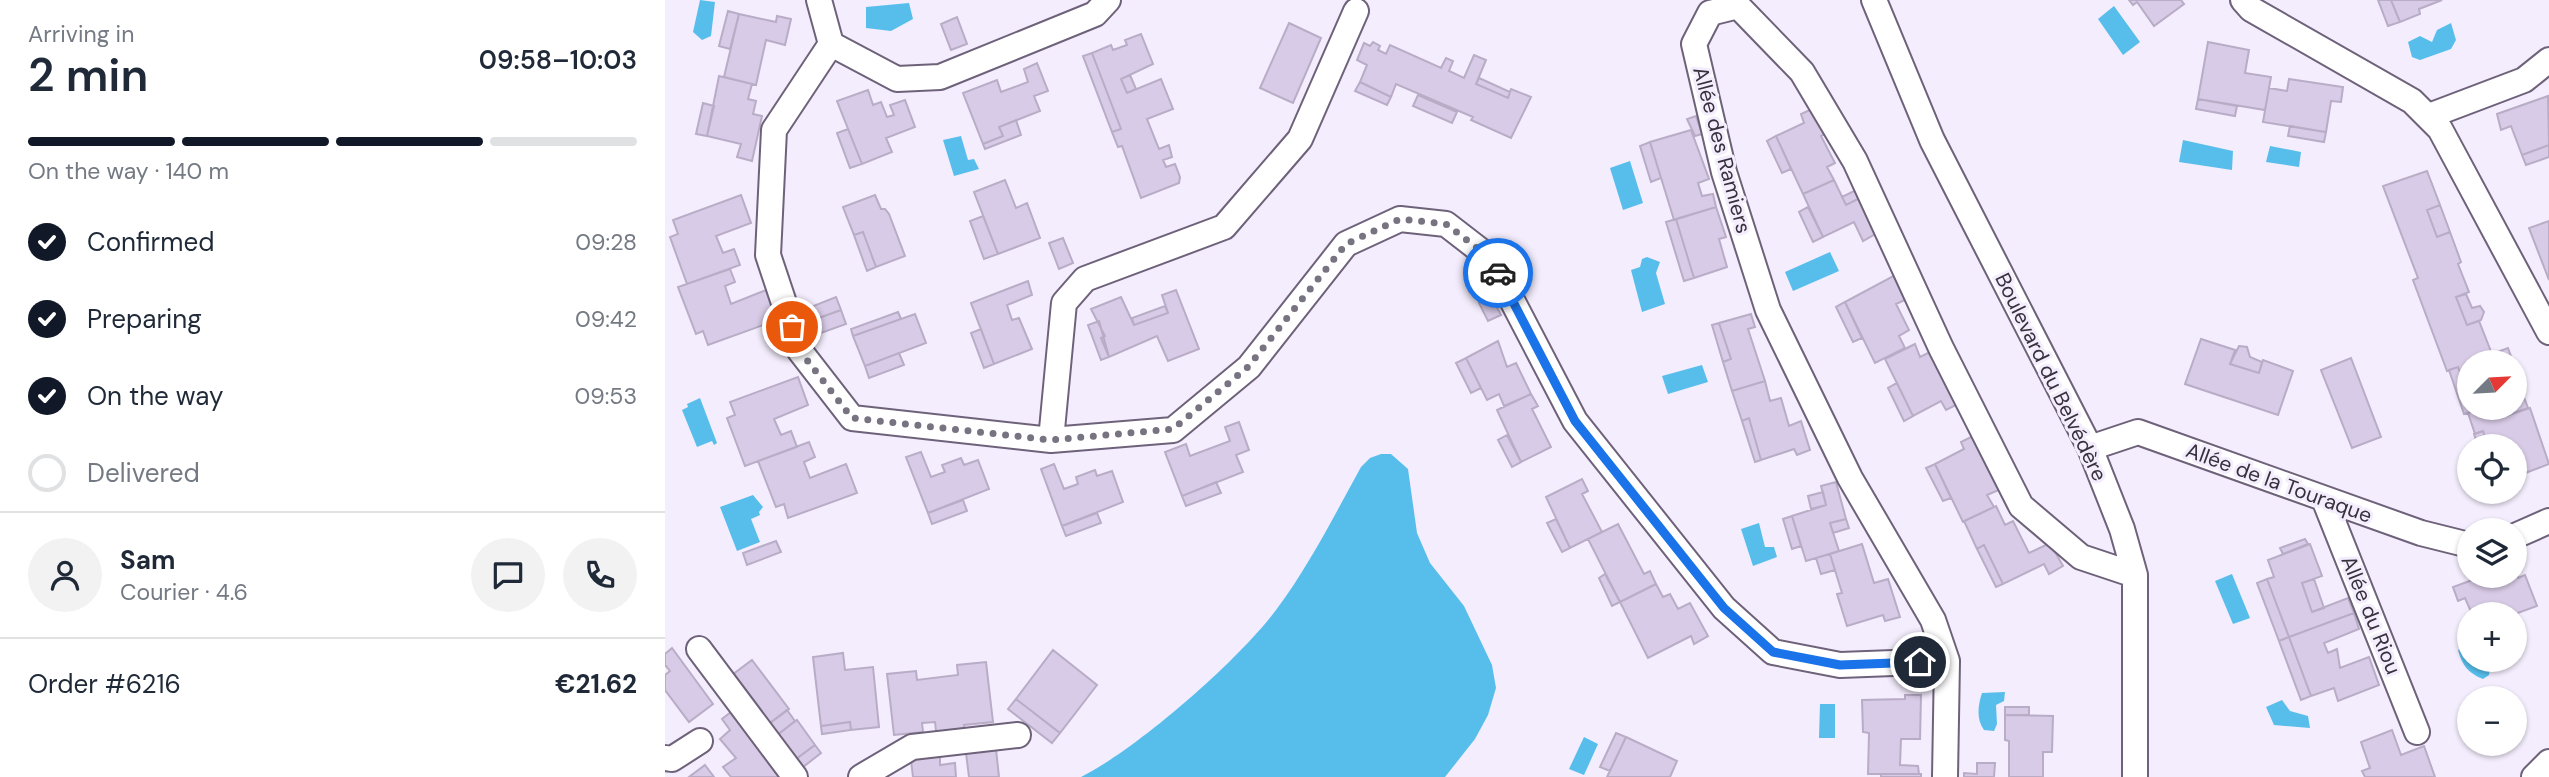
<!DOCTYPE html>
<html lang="en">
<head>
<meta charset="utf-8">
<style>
  :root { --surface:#fff; --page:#f2f2f3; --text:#1f2937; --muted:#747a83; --line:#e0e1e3; --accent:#111827 }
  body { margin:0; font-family:"DM Sans",sans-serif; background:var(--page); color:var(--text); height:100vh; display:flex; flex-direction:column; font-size:26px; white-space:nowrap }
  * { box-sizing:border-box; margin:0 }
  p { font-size:23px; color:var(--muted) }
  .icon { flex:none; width:38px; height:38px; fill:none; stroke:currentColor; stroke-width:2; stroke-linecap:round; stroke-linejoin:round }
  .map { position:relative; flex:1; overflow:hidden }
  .details { display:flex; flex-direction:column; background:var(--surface); width:665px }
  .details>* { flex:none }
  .needle { width:46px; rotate:66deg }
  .controls { position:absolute; left:1792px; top:350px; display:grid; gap:14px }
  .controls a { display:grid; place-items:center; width:70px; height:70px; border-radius:50%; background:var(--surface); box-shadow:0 2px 5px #0004; font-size:35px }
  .pin { position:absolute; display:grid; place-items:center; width:60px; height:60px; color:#fff; margin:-30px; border:4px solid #fff; border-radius:50%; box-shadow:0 2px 7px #0007 }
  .courier { position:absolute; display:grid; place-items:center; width:70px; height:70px; margin:-35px; border:5px solid #1a73e8; border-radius:50%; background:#fff; color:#222; box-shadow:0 2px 9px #0007 }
  .head em { font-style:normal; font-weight:600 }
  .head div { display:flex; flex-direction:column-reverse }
  .head { display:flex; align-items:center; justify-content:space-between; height:119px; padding:0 28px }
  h1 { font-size:46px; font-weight:600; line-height:52px }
  .bar { display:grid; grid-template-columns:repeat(4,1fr); gap:10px 7px; align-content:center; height:84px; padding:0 28px }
  .bar i { height:9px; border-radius:5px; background:var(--line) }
  .bar .current { background:var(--accent) }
  .bar p { grid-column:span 4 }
  .line { display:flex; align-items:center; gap:18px; padding:0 28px; border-top:2px solid var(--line) }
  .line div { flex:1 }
  .round { display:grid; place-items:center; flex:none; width:74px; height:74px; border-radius:37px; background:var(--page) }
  ol { padding:0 28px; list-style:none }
  li { display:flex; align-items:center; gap:21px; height:77px }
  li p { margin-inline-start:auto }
  li .icon { padding:7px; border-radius:50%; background:var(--accent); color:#fff; stroke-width:4 }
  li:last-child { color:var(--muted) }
  li i { width:38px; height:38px; border:4px solid var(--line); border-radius:50% }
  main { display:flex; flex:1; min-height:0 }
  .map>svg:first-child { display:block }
  .water { fill:#57beec }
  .building { fill:#d8cbe7; stroke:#b8acc6; stroke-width:2 }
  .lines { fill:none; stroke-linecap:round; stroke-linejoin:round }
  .street-casing { stroke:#6e627a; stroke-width:28 }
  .street { stroke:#fff; stroke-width:24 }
  .done { stroke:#787380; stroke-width:7; stroke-dasharray:0 12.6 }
  .route { stroke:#1a73e8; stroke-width:9 }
  .labels { text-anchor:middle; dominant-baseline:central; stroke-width:6; stroke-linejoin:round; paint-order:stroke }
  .street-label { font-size:21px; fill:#36313c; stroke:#f4edfd }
</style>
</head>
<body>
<main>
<section class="details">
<div class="head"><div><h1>2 min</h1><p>Arriving in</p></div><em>09:58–10:03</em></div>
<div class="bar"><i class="current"></i><i class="current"></i><i class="current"></i><i></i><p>On the way · 140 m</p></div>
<ol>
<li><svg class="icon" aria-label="check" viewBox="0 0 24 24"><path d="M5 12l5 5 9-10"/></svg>Confirmed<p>09:28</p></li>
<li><svg class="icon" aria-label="check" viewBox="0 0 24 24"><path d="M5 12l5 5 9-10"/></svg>Preparing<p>09:42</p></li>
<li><svg class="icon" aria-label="check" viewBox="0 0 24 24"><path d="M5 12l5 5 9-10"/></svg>On the way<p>09:53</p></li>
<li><i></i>Delivered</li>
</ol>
<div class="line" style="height:126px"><a class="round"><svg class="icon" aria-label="person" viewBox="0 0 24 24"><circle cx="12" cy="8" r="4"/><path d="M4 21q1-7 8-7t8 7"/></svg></a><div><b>Sam</b><p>Courier · 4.6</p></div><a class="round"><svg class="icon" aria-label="chat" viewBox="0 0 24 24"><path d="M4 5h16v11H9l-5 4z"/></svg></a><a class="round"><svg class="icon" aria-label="phone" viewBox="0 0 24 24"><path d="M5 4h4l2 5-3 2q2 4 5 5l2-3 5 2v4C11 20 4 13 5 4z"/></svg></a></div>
<div class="line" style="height:91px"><div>Order #6216</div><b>€21.62</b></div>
</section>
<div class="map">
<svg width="1884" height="777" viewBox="0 0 1884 777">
  <rect width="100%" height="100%" fill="#f4edfd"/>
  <!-- water -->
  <path class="water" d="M35,0l15,2 -4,34 -9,4 -9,-8z
    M244,3l4,16 -22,12 -25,-3v-21z
    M1449,6l26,36 -17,13 -25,-36z
    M1786,23l5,17 -5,9 -31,11 -8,-3 -4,-15 12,-6 12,6 5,-12z
    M296,136l7,24 6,-1 5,10 -25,7 -11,-36z
    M1518,140l50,11 -1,19 -53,-8z
    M1605,146l31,6 -2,15 -33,-5z
    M965,161l13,42 -20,7 -13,-42z
    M1165,252l9,19 -46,20 -8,-19z
    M982,257l13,5 -4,11 9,31 -23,8 -11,-42 9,-3 2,-8z
    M1037,365l6,17 -40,12 -6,-18z
    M35,398l17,45 -3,2 -2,-4 -15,6 -15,-37 6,-3 -1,-3z
    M716,454h10l17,15 9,64 13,30 34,43 28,59 4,23 -8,27 -13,24 -30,38h-364c56,-28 157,-116 195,-167 33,-44 58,-94 85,-143l9,-9z
    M88,495l10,12 -4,5 1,3 -9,4 9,23 -23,9 -17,-44z
    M1094,523l6,24h9l3,10 -24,9 -12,-37z
    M1567,574l18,44 -17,6 -18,-43z
    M1802,645l2,15 22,1 -2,14 -6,4c-15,-6 -21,-14 -25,-29z
    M1340,692l-1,9 -8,4 1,19 -3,7 -10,-1c-8,-11 -6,-25 -2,-37z
    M1617,700l8,11 18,5 2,12 -36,-3 -8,-18z
    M1155,704h15v34h-16z
    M919,737l14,7 -14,31 -15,-6z"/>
  <!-- building -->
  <path class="building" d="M1464,0h52l3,4 -30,22 -17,-24 -4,3z
    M1713,0h13l9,22 -12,4z
    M1726,0h51l-23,9 1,5 -20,8z
    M63,11l11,3 -9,35 -11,-3z
    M74,14l37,8 1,-6 14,3 -6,26 -19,-5 -10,45 -32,-8z
    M292,17l10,27 -16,6 -10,-26z
    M624,23l32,15 -28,65 -33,-15z
    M476,34l12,30 -32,15 6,14 34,-14 12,30 -26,10 12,30 10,-4 3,12 -9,3 3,7 9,-3 5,13 -1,6 -38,15 -19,-52 -4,1 -6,-15 9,-3 -29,-76 19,-8 2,5 14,-5 -2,-5z
    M708,42l7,4 -2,4 8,4 4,-9 51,23 5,-10 7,3 -4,10 15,7 10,-23 12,5 -10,24 32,14 3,-9 20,8 -20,41 -40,-18 2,-3 -77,-33 -5,13 -31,-15 7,-17 -10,-5 7,-17 6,3z
    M1543,42l41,8 -4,23 26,4 -6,33 -67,-11z
    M427,53l29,76 -9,3 -29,-76z
    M372,63l11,28 -14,5 6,15 -41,16 4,9 -20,8 -20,-51 34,-13 4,12 27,-10 -4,-13z
    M465,75l6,14 -9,4 -6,-14z
    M54,76l33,8 -4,15 8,2 -3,13 9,2 -10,45 -15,-4 4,-13 -34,-8z
    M814,78l31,14 -2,6 -32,-14z
    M1624,79l54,8 -2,15 -10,-1 -5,31 -63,-10 6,-34 18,3z
    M695,82l31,15 -4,8 -32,-14z
    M203,90l5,15 8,-3 6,15 7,-2 -4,-10 15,-5 10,27 -29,11 6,14 -30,12 -25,-63z
    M753,95l39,17 -5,11 -39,-17z
    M1883,96l1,49 -27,10 -11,-29 -10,4 -4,-16z
    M1533,99l39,7 -2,10 -39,-7z
    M38,103l11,3 -7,30 -11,-2z
    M1149,108l13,25 -6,3 14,27 -8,4 7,13 -31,14 -27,-58 28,-13 -3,-9z
    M1031,116l6,18 -7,2 -8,-17z
    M351,120l5,15 -36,14 -2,-5 20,-8 -4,-9z
    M1625,126l36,6 -2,10 -36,-6z
    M183,129l14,35 -12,4 -13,-35z
    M1026,130l18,49 -11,4 4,13 11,-2 3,13 -42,13 -24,-78z
    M1111,136l15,33 -9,4 -15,-32z
    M985,142l11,36 -10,4 -11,-36z
    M1884,145v12l-23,8 -4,-10z
    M1762,171l13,34 -13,5 10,27 13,-5 11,30 -3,2 11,28 -13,5 11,28 12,-4 13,33 16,-6 5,14h-44v35l-11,-30 -11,4 -34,-91 5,-2 -35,-92z
    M340,180l11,28 11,-5 13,35 -42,16 -24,-62z
    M1169,180l12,25 14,-7 17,35 -14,8 -9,-19 -31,15 -20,-43z
    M1191,190l4,8 -14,7 -4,-8z
    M76,195l10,28 -35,13 7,17 11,-4 6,16 -53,19 -17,-47 8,-3 -5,-14z
    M210,195l6,14h4l4,5 16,42 -29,11 -13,-35 -9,3 -11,-28z
    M1775,205l10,27 -13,5 -10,-27z
    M1051,207l10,30 -7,2 8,28 -33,11 -18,-59z
    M1143,207l15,30 -10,5 -14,-30z
    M318,216l15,38 -14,5 -14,-38z
    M1011,219l18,59 -10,3 -18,-59z
    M1884,221v59l-20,-52z
    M198,232l13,35 -9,4 -13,-36z
    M398,238l10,25 -14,6 -10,-26z
    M65,269l5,13 -10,4 6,18 35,-14 11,30 -69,25 -5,-14 -7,3 -18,-47z
    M1232,274l12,24 -13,6 13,26 -10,6 6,12 -30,15 -30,-61z
    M363,281l4,14 -25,10 5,15 7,-2 13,31 -38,15 -23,-61z
    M511,290l23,59 -31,12 -11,-25 -48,21 -8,-19 4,-2 -14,-27 30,-12 13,28 34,-12 -6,-18z
    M1801,294l6,14 8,-2 4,6 -3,8 -14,5 -11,-28z
    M826,296l10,19 -13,6 -9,-18z
    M171,297l5,13 -25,9 -5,-12z
    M1180,302l17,36 -9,4 -17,-35z
    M500,306l3,7 -34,12 -2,-7z
    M176,310l5,14 -25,9 -5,-14z
    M233,312l3,7 -48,17 -2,-7z
    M250,314l11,29 -61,23 -12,-30z
    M1086,314l4,13 -7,2 17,52 -33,10 -9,-29 8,-3 -12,-36z
    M434,321l10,36 -8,3 -13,-35z
    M1054,323l12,36 -8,3 -11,-37z
    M316,329l13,35 -10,4 -13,-35z
    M1536,339l34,11 -5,14 29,9 4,-13 30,11 -15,44 -93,-31z
    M833,341l9,26 9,-4 15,31 -27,12 -5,-12 -12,6 -21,-42z
    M1250,344l5,13 14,-7 26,53 -14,7 -5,-9 -28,15 -28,-57z
    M1574,346l8,1 3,10 12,5 -3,11 -29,-9z
    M234,353l5,12 -35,13 -4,-12z
    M801,358l15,30 -10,5 -15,-30z
    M1686,358l30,79 -29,11 -31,-78z
    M1793,367l11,30v11l5,3 -10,3 -15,-44z
    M133,377l10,28 -34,14 7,16 10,-4 6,16 -52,19 -18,-48 8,-3 -5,-13z
    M1100,381l5,20 11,-3 8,28 12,-5 9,29 -13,5 -3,-6 -33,11 -12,-42 -7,3 -10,-30z
    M1232,383l16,33 -9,5 -16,-33z
    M1857,392l6,16 -22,8 -3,-8h12v-14z
    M866,394l7,12 -6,3 19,38 -30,15 -24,-52z
    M1808,408h30l3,8 24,-8 19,56 -26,10 -2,-7 -6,2v-23h-27l-5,-15 -8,3 -7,-21 6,-2z
    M1084,418l12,42 -6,2 -13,-41z
    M574,422l10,28 -13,5 7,17 -61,24 -17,-44 21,-8 4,12 40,-15 -5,-14z
    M1818,431l5,15h-10l-4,-12z
    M842,435l14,27 -9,5 -14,-27z
    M1310,435l26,54 -14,6 7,12 -31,15 -28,-58 29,-15 -3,-7z
    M144,442l6,15 -11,5 6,16 36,-14 11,29 -69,25 -4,-14 -8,3 -18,-46z
    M256,452l10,25 14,-5 -3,-7 19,-7 3,7 14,-5 11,29 -61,24 -22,-56z
    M389,464l10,25 14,-5 -2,-7 19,-7 2,6 15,-5 11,31 -61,24 -21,-57z
    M1270,464l16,34 -8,3 -17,-33z
    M917,479l6,12 -6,3 20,38 -32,16 -24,-51z
    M551,482l5,11 -35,13 -4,-10z
    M1171,482l10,37 -16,4 9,28 -33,10 -14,-45 34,-11 -5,-19z
    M1158,492l3,13 -15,4 -3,-13z
    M298,500l4,11 -35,13 -4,-11z
    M1331,506l9,19 8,-4 16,32 21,-10 13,23 -14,8 -5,-10 -41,20 -19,-39 -7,4 -13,-28z
    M432,513l4,10 -35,13 -4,-10z
    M1127,516l9,30 -9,3 -9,-30z
    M891,519l14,29 -8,4 -15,-29z
    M1181,519l3,9 -16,5 -3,-10z
    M953,524l26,50 6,-3 6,13 -36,18 -32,-63z
    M1640,539l3,5 -25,10 -3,-6z
    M111,541l5,11 -34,13 -4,-12z
    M1197,544l12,39 14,-4 12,38 -15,4 -2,-6 -36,11 -10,-32 5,-1 -12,-39z
    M1645,544l12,32 -20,7 10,29 36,-14 6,15 -65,24 -22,-58 7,-2 -6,-17z
    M1319,545l19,39 -7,3 -19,-38z
    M1165,554l5,16 -14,4 -5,-16z
    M1850,570l3,8 7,-3 12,31 -22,8h-43l-7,-16 -7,3 -5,-14 30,-11h32z
    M940,574l15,28 -8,4 -13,-28z
    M1602,579l22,58 -10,4 -22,-58z
    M1649,579l10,29 -12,4 -10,-29z
    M991,584l7,13 7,-3 8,15 12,-6 18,33 -14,8 -3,-8 -43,22 -28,-56z
    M1689,613l5,16 -35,14 4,10 9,-4 3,19 29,-11 10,28 -41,16 -4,-13 -23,8 -22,-59z
    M1624,637l22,59 -10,4 -22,-59z
    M7,648l41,56 -24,18 -24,-32v-15l5,-4 -5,-6v-11z
    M388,650l44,35 -37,48 -44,-34z
    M178,653l2,17 28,-3 6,60 -28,3 -1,-8 -29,4 -8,-69z
    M87,660l37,49 -23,17 -38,-48z
    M321,662l7,60 -29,3 2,11 -29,4 -2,-18 -13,1 1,9 -29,3 -7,-61 29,-3 1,9 41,-5 -1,-10z
    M1240,695h16l-1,44h-19l-1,26 18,1 1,8h-51l1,-41 -6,-1 -1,-32 43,-1z
    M351,699l44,34 -8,10 -44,-34z
    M1340,707h24v8h-24z
    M70,709l19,24 -5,4 16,21 4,-3 17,22h-55l-8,-10 13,-9 -16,-19 10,-9 -8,-11z
    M122,710l8,11 -20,16 -9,-11z
    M1340,715l48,1 -1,36h-9v25h-34v-36l-4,-1z
    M132,720l18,25 -23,17 -19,-24z
    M185,722l1,8 -29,4 -1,-8z
    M1727,730l9,25 23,-9 11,31h-70l-3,-6 8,-3 -9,-26z
    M951,733l10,4 -16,34 -10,-4z
    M961,737l51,24 -7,16h-63z
    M150,745l6,8 -23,18 -6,-9z
    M331,749l3,28h-30l-3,-24z
    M275,756v9l15,-2 1,14h-43l-2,-17z
    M1312,763h18l-1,14h-30v-4l13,1z
    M40,765l9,12h-25z
    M1216,774h40v3h-40z"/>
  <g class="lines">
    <!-- street casing -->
    <g class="street-casing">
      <path id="street" d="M154,0l12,44 66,35 43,-2 155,-63 13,-14
        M1209,0l58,140 158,308 32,81 13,46v202
        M1578,0l8,9 161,92 28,28 109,203
        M166,44l-57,86 -6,125 32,96 52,67 199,22 122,-10 76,-63 97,-123 54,-25 46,5 44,34 85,163 149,187 49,44 67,13 107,-4
        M1764,116l95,-36 25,-20
        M386,440l13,-137 21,-24 139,-52 76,-88 56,-128
        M1425,448l48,-16 283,101 48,12
        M1659,499l93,233
        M1850,536l34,-15
        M34,649l96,128
        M0,758l7,1 28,-18
        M196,777l51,-30 106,-12
        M1280,777l2,-116 -14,-41 -83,-142 -82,-168 -44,-138 -30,-128 16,-31 28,-7 64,66 53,89 86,187 80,158 60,51 54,18
        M1869,777l15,-15"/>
    </g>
    <!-- street -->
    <use href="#street" class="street"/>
  </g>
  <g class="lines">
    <!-- done -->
    <path class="done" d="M127,327l8,24 52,67 199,22 122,-11 75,-62 98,-123 54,-25 46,5 44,34 8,15"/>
    <!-- route -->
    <path class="route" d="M833,273l77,148 149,187 49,44 67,13 80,-3"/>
  </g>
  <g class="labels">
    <!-- street labels -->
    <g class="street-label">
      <text transform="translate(1057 150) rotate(75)">Allée des Ramiers</text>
      <text transform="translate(1386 377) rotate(64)">Boulevard du Belvédère</text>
      <text transform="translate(1614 483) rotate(20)">Allée de la Touraque</text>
      <text transform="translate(1706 615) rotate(68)">Allée du Riou</text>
    </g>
  </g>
</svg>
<div class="controls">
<a><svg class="needle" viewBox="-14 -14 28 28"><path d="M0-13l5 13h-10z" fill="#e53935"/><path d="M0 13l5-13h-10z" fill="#747a83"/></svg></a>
<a><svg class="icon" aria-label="locate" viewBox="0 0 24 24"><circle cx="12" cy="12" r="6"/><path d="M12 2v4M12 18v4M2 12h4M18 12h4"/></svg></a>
<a><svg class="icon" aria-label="layers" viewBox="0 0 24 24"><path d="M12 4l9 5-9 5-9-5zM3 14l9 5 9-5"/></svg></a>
<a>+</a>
<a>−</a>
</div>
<div class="pin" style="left:127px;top:327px;background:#ea580c"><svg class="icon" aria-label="bag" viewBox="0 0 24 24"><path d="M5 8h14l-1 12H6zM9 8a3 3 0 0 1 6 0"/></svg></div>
<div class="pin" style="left:1255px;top:662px;background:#1f2937"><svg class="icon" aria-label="home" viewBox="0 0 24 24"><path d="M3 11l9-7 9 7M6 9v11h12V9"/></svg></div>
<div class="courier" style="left:833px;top:273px"><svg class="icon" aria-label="car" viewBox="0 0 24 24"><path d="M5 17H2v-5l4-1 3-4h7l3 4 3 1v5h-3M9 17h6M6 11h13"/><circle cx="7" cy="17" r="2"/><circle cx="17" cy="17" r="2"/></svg></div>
</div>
</main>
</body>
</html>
